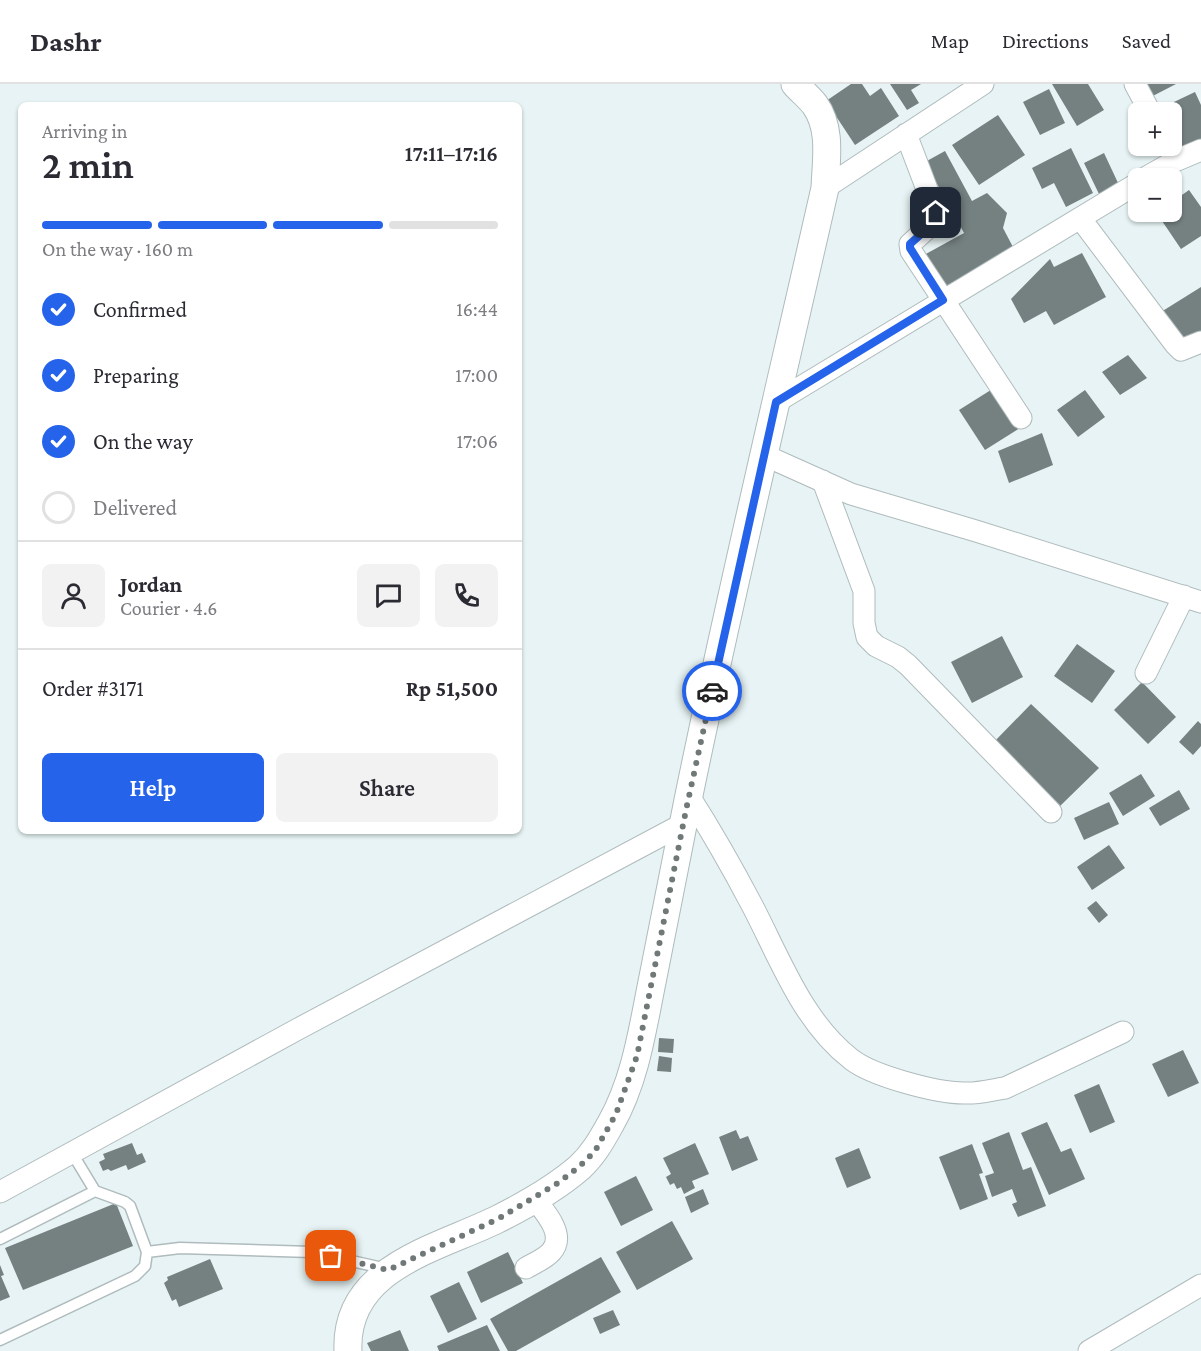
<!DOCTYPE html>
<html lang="en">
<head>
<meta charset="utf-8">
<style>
  :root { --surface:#fff; --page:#f2f2f3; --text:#2b2b33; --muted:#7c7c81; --line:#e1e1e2; --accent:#2563eb }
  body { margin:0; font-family:"Crimson Pro",serif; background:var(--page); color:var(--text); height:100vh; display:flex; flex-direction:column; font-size:22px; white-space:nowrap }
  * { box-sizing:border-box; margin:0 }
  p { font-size:20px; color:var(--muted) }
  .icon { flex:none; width:33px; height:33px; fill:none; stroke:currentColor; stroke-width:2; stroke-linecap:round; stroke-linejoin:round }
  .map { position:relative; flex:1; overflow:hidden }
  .panel { position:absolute; left:18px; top:18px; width:504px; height:732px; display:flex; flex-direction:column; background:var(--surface); border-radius:9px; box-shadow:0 2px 4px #0004 }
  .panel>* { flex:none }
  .fabs { position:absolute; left:1128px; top:18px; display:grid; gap:12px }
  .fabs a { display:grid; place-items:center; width:54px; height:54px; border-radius:9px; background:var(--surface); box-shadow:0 2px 4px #0004; font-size:30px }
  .pin { position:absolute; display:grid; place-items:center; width:51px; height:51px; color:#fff; margin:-26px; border-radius:12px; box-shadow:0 3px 9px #0006 }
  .courier { position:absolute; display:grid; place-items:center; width:60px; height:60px; margin:-30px; border:4px solid #2563eb; border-radius:50%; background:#fff; color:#222; box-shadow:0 2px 8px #0007 }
  .overview em { font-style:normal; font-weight:600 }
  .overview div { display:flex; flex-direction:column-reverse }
  .overview { display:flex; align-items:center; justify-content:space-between; height:102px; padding:0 24px }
  h1 { font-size:39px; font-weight:600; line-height:45px }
  .bar { display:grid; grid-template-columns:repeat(4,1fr); gap:9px 6px; align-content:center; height:72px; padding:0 24px }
  .bar i { height:8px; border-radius:4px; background:var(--line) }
  .bar .on { background:var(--accent) }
  .bar p { grid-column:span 4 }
  .line { display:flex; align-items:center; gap:15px; padding:0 24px; border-top:2px solid var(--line) }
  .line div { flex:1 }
  .round { display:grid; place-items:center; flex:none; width:63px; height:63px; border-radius:9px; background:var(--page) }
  ol { padding:0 24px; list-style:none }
  li { display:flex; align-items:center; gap:18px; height:66px }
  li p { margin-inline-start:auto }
  li .icon { padding:6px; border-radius:50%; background:var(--accent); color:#fff; stroke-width:4 }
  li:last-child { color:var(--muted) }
  li i { width:33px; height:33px; border:3px solid var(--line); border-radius:50% }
  .cta { display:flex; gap:12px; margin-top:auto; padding:12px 24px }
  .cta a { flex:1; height:69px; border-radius:9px; background:var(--accent); color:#fff; font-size:24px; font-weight:600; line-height:69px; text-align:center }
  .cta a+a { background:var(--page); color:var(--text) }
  header { display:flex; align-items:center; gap:36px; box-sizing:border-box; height:84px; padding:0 30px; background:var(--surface); border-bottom:2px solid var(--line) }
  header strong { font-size:28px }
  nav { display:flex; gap:33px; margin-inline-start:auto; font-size:21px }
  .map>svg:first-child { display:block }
  .building { fill:#758081 }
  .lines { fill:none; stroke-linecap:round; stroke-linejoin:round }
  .service-casing { stroke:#afbbbc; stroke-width:13 }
  .minor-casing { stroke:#afbbbc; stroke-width:23 }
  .tertiary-casing { stroke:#afbbbc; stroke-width:29 }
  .service { stroke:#fff; stroke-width:10 }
  .minor { stroke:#fff; stroke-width:21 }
  .tertiary { stroke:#fff; stroke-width:27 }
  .done { stroke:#717878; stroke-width:6; stroke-dasharray:0 10.8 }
  .route { stroke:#2563eb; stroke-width:8 }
</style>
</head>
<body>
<header>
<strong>Dashr</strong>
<nav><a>Map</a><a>Directions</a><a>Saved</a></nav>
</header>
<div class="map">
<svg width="1201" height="1267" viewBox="0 0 1201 1267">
  <rect width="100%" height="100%" fill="#e7f3f4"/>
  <!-- building -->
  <path class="building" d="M851,0h11l8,12 11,-8 18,28 -44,29 -29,-44z
    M890,0h31l-10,6 8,13 -12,7z
    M1052,0h36l16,26 -27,16z
    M1139,0h37l-29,15z
    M1049,5l16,34 -25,12 -17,-33z
    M1195,8l6,13v39l-24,11 -5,-13v-30h-14l-1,-2z
    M998,31l27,40 -46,30 -27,-40z
    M1071,64l22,45 -27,14 -12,-24 -12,6 -10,-21z
    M945,67l27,50 15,-8 20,20 -4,15 11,21 -72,39 -18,-33 40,-22 -39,-71z
    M1104,69l15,32 -20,9 -15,-31z
    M1189,106l12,17v29l-20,13 -25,-37h16v-10z
    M1082,169l24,44 -52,28 -8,-14 -22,12 -13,-24 39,-40 4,8z
    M1201,203v44l-20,13 -20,-32z
    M1128,271l19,23 -27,17 -18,-23z
    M994,304l26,40 -35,22 -26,-40z
    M1085,306l20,27 -27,20 -21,-27z
    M1042,349l11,32 -44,18 -11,-32z
    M1002,552l21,41 -51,26 -21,-41z
    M1077,560l38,27 -23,32 -38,-27z
    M1142,598l34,35 -28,27 -34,-34z
    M1031,620l68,64 -41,40 -65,-65z
    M1198,637l3,3v22l-8,9 -14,-13z
    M1141,690l14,22 -32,20 -14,-23z
    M1179,706l11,19 -30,17 -11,-18z
    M1109,718l10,22 -35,16 -10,-22z
    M1109,761l16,23 -33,22 -15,-23z
    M1096,817l12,14 -9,8 -12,-15z
    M659,954l15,1 -1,14 -15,-1z
    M1183,966l16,33 -31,14 -16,-33z
    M659,972l13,2 -1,14 -14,-1z
    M1099,1000l16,38 -25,11 -16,-38z
    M1047,1038l14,30 10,-4 14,31 -36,16 -28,-62z
    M736,1046l4,9 8,-3 10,24 -26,11 -13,-34z
    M1009,1048l14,38 8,-3 15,39 -28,11 -6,-13 5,-2 -5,-13 -20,8 -7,-21 9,-3 -12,-30z
    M132,1059l5,12 5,-2 4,9 -18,8 -2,-5 -15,6 -3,-2 -5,2 -4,-9 6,-3 -2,-5z
    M695,1059l14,31 -17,7 3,7 -11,6 -3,-7 -4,2 -3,-6 -4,2 -4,-8 5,-3 -8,-16z
    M972,1060l11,29 -4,1 9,25 -28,11 -21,-53z
    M859,1064l12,30 -24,10 -12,-30z
    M636,1092l17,34 -32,16 -17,-34z
    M703,1105l6,15 -18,9 -6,-16z
    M116,1119l17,43 -110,44 -18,-42z
    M672,1137l21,38 -56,31 -21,-38z
    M508,1168l15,31 -42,20 -14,-31z
    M601,1173l20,35 -105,59h-8l-18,-32z
    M210,1175l13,30 -44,18 -3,-8 -4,2 -8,-18 4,-3 -1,-3z
    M0,1181l4,10 -3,1 9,21 -10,4z
    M459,1198l18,37 -29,14 -18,-37z
    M613,1226l7,15 -20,9 -7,-16z
    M487,1241l13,26h-61l-2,-5z
    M400,1246l9,21h-38l-4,-8z"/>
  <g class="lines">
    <!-- service casing -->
    <g class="service-casing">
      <path id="service" d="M0,1155l95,-48
        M147,1168l33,-4 132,4 75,17
        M0,1256l135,-64 10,-10 2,-14 -17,-46 -5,-4 -30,-11 -23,-38"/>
    </g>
    <!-- minor casing -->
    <g class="minor-casing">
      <path id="minor" d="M1135,0l15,28
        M906,50l30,79 -5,12 -21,19 1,7 110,167
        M1145,94l30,-17 26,-11
        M825,104l158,-104
        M1080,134l95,126 6,6 20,-8
        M776,318l362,-219
        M764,371l87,39 125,37 225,71
        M823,397l41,110v32l3,14 9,9 22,11 10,8 143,147
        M1146,589l38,-77
        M689,712c23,36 44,73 64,111 27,52 50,115 98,152 21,17 86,34 113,34 13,1 27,-3 41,-5l118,-56
        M0,1108l298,-163 385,-205
        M526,1184c8,-5 19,-9 25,-16 16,-17 -7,-41 -17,-54
        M1089,1267l112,-66"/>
    </g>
    <!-- tertiary casing -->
    <g class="tertiary-casing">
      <path id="tertiary" d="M348,1267c-4,-83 88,-102 148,-131 28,-14 60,-32 84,-53 14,-13 22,-28 31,-44 25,-44 32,-97 42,-146 12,-59 23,-118 35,-177 42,-205 91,-409 137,-612 1,-28 7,-59 -10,-83 -6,-8 -14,-14 -20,-21"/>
    </g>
    <!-- service -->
    <use href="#service" class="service"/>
    <!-- minor -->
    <use href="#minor" class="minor"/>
    <!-- tertiary -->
    <use href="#tertiary" class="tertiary"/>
  </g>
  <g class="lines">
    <!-- done -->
    <path class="done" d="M331,1172l57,14 110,-51 60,-36 22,-17 15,-15 21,-37 21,-58 49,-246 26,-119"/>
    <!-- route -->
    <path class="route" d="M712,607l64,-289 167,-102 -33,-52v-4l21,-19 5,-12"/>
  </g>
</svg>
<div class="fabs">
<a>+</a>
<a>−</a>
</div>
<div class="pin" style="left:331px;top:1172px;background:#ea580c"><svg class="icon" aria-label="bag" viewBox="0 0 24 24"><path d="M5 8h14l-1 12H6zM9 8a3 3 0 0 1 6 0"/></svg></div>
<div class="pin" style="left:936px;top:129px;background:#1f2937"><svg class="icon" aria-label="home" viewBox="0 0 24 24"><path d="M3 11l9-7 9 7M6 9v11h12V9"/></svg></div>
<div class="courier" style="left:712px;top:607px"><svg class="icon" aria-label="car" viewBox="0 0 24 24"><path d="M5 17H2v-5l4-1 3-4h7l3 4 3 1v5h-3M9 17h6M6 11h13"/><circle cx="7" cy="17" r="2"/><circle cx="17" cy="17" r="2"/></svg></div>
<section class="panel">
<div class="overview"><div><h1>2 min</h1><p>Arriving in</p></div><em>17:11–17:16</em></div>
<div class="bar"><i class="on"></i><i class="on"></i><i class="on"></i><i></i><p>On the way · 160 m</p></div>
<ol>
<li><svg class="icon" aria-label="check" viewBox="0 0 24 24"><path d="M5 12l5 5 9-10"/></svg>Confirmed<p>16:44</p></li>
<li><svg class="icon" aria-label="check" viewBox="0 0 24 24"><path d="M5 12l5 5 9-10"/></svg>Preparing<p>17:00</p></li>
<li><svg class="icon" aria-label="check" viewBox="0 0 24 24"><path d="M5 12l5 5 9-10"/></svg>On the way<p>17:06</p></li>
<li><i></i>Delivered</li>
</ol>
<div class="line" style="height:108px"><a class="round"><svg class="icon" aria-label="person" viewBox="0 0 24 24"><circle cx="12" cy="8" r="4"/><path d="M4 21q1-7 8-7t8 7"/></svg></a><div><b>Jordan</b><p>Courier · 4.6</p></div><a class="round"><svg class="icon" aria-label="chat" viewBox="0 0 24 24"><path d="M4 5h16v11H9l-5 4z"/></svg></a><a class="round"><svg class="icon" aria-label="phone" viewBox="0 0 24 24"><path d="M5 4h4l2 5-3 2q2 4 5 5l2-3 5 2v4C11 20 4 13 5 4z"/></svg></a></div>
<div class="line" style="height:78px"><div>Order #3171</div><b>Rp 51,500</b></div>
<div class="cta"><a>Help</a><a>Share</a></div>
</section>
</div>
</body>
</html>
